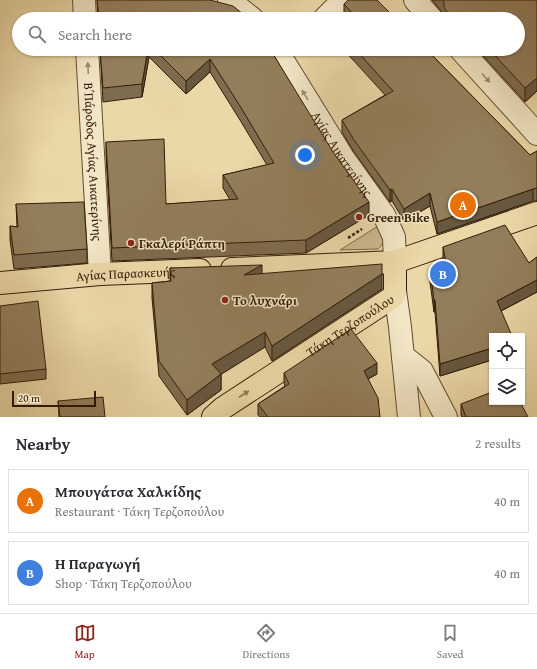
<!DOCTYPE html>
<html lang="en">
<head>
<meta charset="utf-8">
<style>
  :root { --surface:#fff; --page:#f7f7f7; --text:#2b2b33; --muted:#7c7c81; --line:#e1e1e2; --accent:#8f2418 }
  body { margin:0; font-family:"Gentium Book Plus",serif; background:var(--page); color:var(--text) }
  .controls { position:absolute; right:12px; bottom:12px; display:grid; overflow:hidden; border-radius:0px; box-shadow:0 1px 3px #0004 }
  .controls button { width:36px; height:36px; display:grid; place-items:center; padding:0; border:0; border-bottom:1px solid var(--line); background:var(--surface); color:var(--text); font:20px sans-serif }
  .scale { position:absolute; left:12px; bottom:10px; width:84px; box-sizing:border-box; padding-left:4px; border:2px solid #341d08; border-top:0; font-size:11px; line-height:14px; white-space:nowrap; color:#341d08; -webkit-text-stroke:3px #f2e6c6; paint-order:stroke }
  .you { position:absolute; left:305px; top:155px; width:14px; height:14px; margin:-10px; border:3px solid #fff; border-radius:50%; background:#1a73e8; box-shadow:0 0 0 6px #1a73e833 }
  .badge { display:grid; place-items:center; width:26px; height:26px; border-radius:50%; background:var(--accent); color:#fff; font-size:13px; font-weight:700 }
  .pin { position:absolute; translate:-50% -50%; border:2px solid #fff; box-shadow:0 1px 4px #0006 }
  .list { margin:0; padding:0; list-style:none }
  h2 { display:flex; justify-content:space-between; align-items:center; height:52px; margin:0; padding:0 16px; font-size:17px }
  h2 small { font-size:13px; font-weight:400; color:var(--muted) }
  .list li { display:grid; grid-template-columns:26px 1fr auto; gap:12px; align-items:center; box-sizing:border-box; height:64px; margin:0 8px 8px; padding:0 8px; border:1px solid var(--line); border-radius:0px }
  .list b { display:block; font-size:15px; white-space:nowrap }
  .list p { margin:0; font-size:13px; white-space:nowrap; color:var(--muted) }
  .list em { font-size:13px; font-style:normal; color:var(--muted) }
  .icon { flex:none; width:22px; height:22px; fill:none; stroke:currentColor; stroke-width:2; stroke-linecap:round; stroke-linejoin:round }
  .map { position:relative; flex:none; width:537px; height:417px; overflow:hidden }
  .search { position:absolute; background:var(--surface); box-shadow:0 1px 3px #0004; left:12px; right:12px; top:12px; height:44px; display:flex; align-items:center; gap:10px; box-sizing:border-box; padding:0 14px; border-radius:22px; color:var(--muted); font-size:15px }
  .sheet { height:196px; background:var(--surface) }
  nav { display:flex; justify-content:space-around; align-items:center; box-sizing:border-box; height:56px; border-top:1px solid var(--line); background:var(--surface); font-size:11px; color:var(--muted) }
  nav a { display:grid; justify-items:center; gap:2px }
  nav .on { color:var(--accent) }
  .map>svg:first-child { display:block }
  .green { fill:#ccb88d; stroke:#806a4a }
  .lines { fill:none; stroke-linecap:round; stroke-linejoin:round }
  .minor-casing { stroke:#624c30; stroke-width:24 }
  .major-casing { stroke:#341d08; stroke-width:24 }
  .path { stroke:#341d08; stroke-width:2.5; stroke-dasharray:3 2; stroke-linecap:butt }
  .minor { stroke:#f2e6c6; stroke-width:22 }
  .major { stroke:#ebd8a8; stroke-width:22 }
  .wall { fill:#7e6c4e; stroke:#341d08 }
  .shaded-wall { fill:#675840; stroke:#341d08 }
  .building { fill:#937e5b; stroke:#341d08 }
  .oneway { fill:#9c8c70 }
  .oneway2 { fill:#907a58 }
  .poi-dot { fill:#8f2418; stroke:#f2e6c6; stroke-width:1.5 }
  .labels { text-anchor:middle; stroke-width:3; stroke-linejoin:round; paint-order:stroke }
  .street-label { font-size:13px; fill:#341d08; stroke:#f2e6c6 }
  .poi-label { font-size:13px; font-weight:bold; fill:#341d08; stroke:#f2e6c6; text-anchor:start }
</style>
</head>
<body>
<div class="map">
<svg width="537" height="417" viewBox="0 0 537 417">
  <rect width="100%" height="100%" fill="#ebd8a8"/>
  <filter id="stains"><feTurbulence type="fractalNoise" baseFrequency=".005" numOctaves="4"/><feColorMatrix values="0 0 0 0 .2 0 0 0 0 .09 0 0 0 0 .02 0 0 0 .5 -.17"/></filter>
  <radialGradient id="worn" r=".72"><stop offset=".6" stop-color="#630" stop-opacity="0"/><stop offset="1" stop-color="#630" stop-opacity=".3"/></radialGradient>
  <!-- green -->
  <path class="green" d="M378 226C382 234 387 242 378 249L340 250Z"/>
  <g class="lines">
    <defs>
      <g id="minor">
        <path d="M84 0 85 19"/>
        <path d="M229 0 253 19"/>
        <path d="M415 0 432 19"/>
        <path d="M324 19 343 0"/>
        <path id="s1" d="M87 49 100 274"/>
        <path id="s2" d="M276 49 344 159 384 215 394 237 395 262"/>
        <path d="M460 49 537 134"/>
        <path d="M395 291 400 327 409 417"/>
        <path d="M403 356 422 371 446 417"/>
      </g>
      <g id="major">
        <path d="M232 269 395 262 537 213"/>
        <path id="s3" d="M0 283 100 274 200 270"/>
        <path id="s4" d="M213 417 223 408 393 297 395 291V262"/>
      </g>
    </defs>
    <!-- minor casing -->
    <use href="#minor" class="minor-casing"/>
    <!-- major casing -->
    <use href="#major" class="major-casing"/>
    <!-- path -->
    <path class="path" d="M348 238 362 229"/>
    <!-- minor -->
    <use href="#minor" class="minor"/>
    <!-- major -->
    <use href="#major" class="major"/>
  </g>
  <!-- wall -->
  <path class="wall" d="M97 0H210L244 19H98Z
    M377 0 346 19 344 17V4Z
    M432 0H537V91L525 102 477 49H518V19H444V16L441 11Z
    M100 49H270L369 215 306 253 112 261 106 155V142L166 204 230 200 223 188V175L267 165 240 120 210 72 186 94 149 57 142 97 103 102Z
    M343 49H426L530 155 537 151V201H533L437 234 430 206 404 221 392 201 390 202 354 152 342 132V120L385 95Z
    M16 204 87 249V263L14 269 10 240V226L17 227Z
    M443 247 529 263 537 257V292L501 311 492 336V360L440 376 435 312H434L430 282V270L444 263 443 259Z
    M170 268 262 274 382 289 272 361 265 347 221 374V390L187 415 159 376 152 298V283L170 281Z
    M0 306 46 369V379L0 384Z
    M284 373 377 374 368 379 380 417H260L258 415V404L285 386 284 383Z
    M58 401 105 417H59Z
    M461 404 528 417H462L461 415Z"/>
  <!-- shaded-wall -->
  <path class="shaded-wall" d="M148 49H149V57L142 97V84Z
    M210 59V72L186 94V81Z
    M537 78V91L525 102V88Z
    M392 189V201L390 202V190Z
    M533 189V201L437 234V222Z
    M430 193V206L404 221V209Z
    M369 202V215L306 253V240Z
    M262 265V280L244 275Z
    M382 274V289L272 361V346Z
    M537 280V292L497 313V301Z
    M434 300H435V312H434Z
    M265 332V347L212 380V364Z
    M492 348V360L440 376V364Z
    M377 363V374L364 381V371Z
    M221 374V390L187 415V400Z"/>
  <!-- building -->
  <path class="building" d="M97 0H210L233 6 243 14 244 19H99Z
    M348 0H377L396 19H345L352 13 344 4Z
    M443 0H537V78L525 88 489 49H518V19H454L444 8V3Z
    M100 49H148L142 84 103 88Z
    M154 49H270L333 152 369 202 306 240 112 248 106 142 164 139 166 204 238 199 223 175 274 163 240 106 210 59 186 81Z
    M355 49H426L530 155 537 151V188L533 189 437 222 430 193 404 209 392 189 390 190 354 140 342 120 393 91Z
    M84 202 87 249 14 255 10 226 18 227 16 204Z
    M505 225 529 263 537 257V280L497 301 512 336H492V348L440 364 435 300H434L430 270 446 262 443 247Z
    M382 264V274L272 346 265 332 212 364 221 374 187 400 159 361 152 283 171 281 170 268 262 265 244 275Z
    M38 301 46 369 0 374V306Z
    M351 329 377 363 364 371 378 398 380 417H268L258 404 289 384 284 373Z
    M492 392V402H520L528 417H466L461 404Z
    M103 397 105 417H60L58 401Z"/>
  <!-- one-way arrows -->
  <defs><path id="oneway-solid" d="M-6-.8H1V-3.2L6.5 0L1 3.2V.8H-6Z"/></defs>
  <g class="oneway">
    <use href="#oneway-solid" transform="translate(88 68) rotate(-93)"/>
    <use href="#oneway-solid" transform="translate(486 78) rotate(48)"/>
    <use href="#oneway-solid" transform="translate(305 95) rotate(-121)"/>
  </g>
  <use class="oneway2" href="#oneway-solid" transform="translate(244 394) rotate(-33)"/>
  <!-- markers -->
  <g class="poi-dot">
    <circle cx="359" cy="217" r="4"/>
    <circle cx="131" cy="243" r="4"/>
    <circle cx="225" cy="300" r="4"/>
  </g>
  <g class="labels">
    <!-- street labels -->
    <g class="street-label">
      <text dy="5" stroke="none"><textPath href="#s2" startOffset="124">Αγίας Αικατερίνης</textPath></text>
      <text dy="5" stroke="none"><textPath href="#s1" startOffset="113">Β΄ Πάροδος Αγίας Αικατερίνης</textPath></text>
      <text dy="5" stroke="none"><textPath href="#s3" startOffset="126">Αγίας Παρασκευής</textPath></text>
      <text dy="5" stroke="none"><textPath href="#s4" startOffset="165">Τάκη Τερζοπούλου</textPath></text>
    </g>
    <!-- poi labels -->
    <g class="poi-label">
      <text x="367" y="222">Green Bike</text>
      <text x="139" y="248">Γκαλερί Ράπτη</text>
      <text x="233" y="305">Το λυχνάρι</text>
    </g>
  </g>
  <rect width="100%" height="100%" filter="url(#stains)"/>
  <rect width="100%" height="100%" fill="url(#worn)"/>
</svg>
<div class="controls">
<button><svg class="icon" aria-label="locate" viewBox="0 0 24 24"><circle cx="12" cy="12" r="6"/><path d="M12 2v4M12 18v4M2 12h4M18 12h4"/></svg></button>
<button><svg class="icon" aria-label="layers" viewBox="0 0 24 24"><path d="M12 4l9 5-9 5-9-5zM3 14l9 5 9-5"/></svg></button>
</div>
<div class="scale">20 m</div>
<div class="you"></div>
<div class="pin badge" style="left:463px;top:205px;background:#e8710a">A</div>
<div class="pin badge" style="left:443px;top:274px;background:#3f7fe0">B</div>
<div class="search"><svg class="icon" aria-label="search" viewBox="0 0 24 24"><circle cx="10" cy="10" r="6"/><path d="M15 15l6 6"/></svg>Search here</div>
</div>
<section class="sheet">
<h2>Nearby<small>2 results</small></h2>
<ul class="list">
<li><span class="badge" style="background:#e8710a">A</span><div><b>Μπουγάτσα Χαλκίδης</b><p>Restaurant · Τάκη Τερζοπούλου</p></div><em>40 m</em></li>
<li><span class="badge" style="background:#3f7fe0">B</span><div><b>Η Παραγωγή</b><p>Shop · Τάκη Τερζοπούλου</p></div><em>40 m</em></li>
</ul>
</section>
<nav>
<a class="on"><svg class="icon" aria-label="map" viewBox="0 0 24 24"><path d="M3 6l6-2 6 2 6-2v14l-6 2-6-2-6 2zM9 4v14M15 6v14"/></svg>Map</a>
<a><svg class="icon" aria-label="directions" viewBox="0 0 24 24"><path d="M12 3l9 9-9 9-9-9zM9 14v-3h6M13 9l2 2-2 2"/></svg>Directions</a>
<a><svg class="icon" aria-label="saved" viewBox="0 0 24 24"><path d="M7 4h10v16l-5-4-5 4z"/></svg>Saved</a>
</nav>
</body>
</html>
